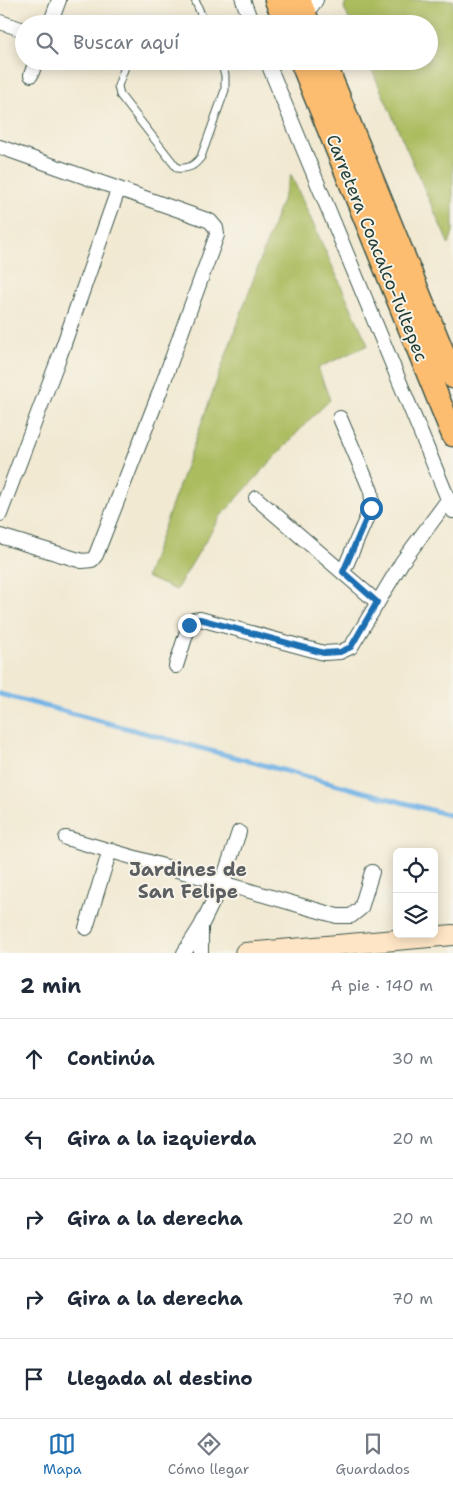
<!DOCTYPE html>
<html lang="es">
<head>
<meta charset="utf-8">
<style>
  :root { --surface:#fff; --page:#f2f2f3; --text:#1f2937; --muted:#747a83; --line:#e0e1e3; --accent:#1f6fb2 }
  body { margin:0; font-family:"Shantell Sans",sans-serif; background:var(--page); color:var(--text) }
  .controls { position:absolute; right:15px; bottom:15px; display:grid; overflow:hidden; border-radius:8px; box-shadow:0 2px 12px #0003 }
  .controls button { width:45px; height:45px; display:grid; place-items:center; padding:0; border:0; border-bottom:1px solid var(--line); background:var(--surface); color:var(--text); font:25px sans-serif }
  .stop { position:absolute; width:15px; height:15px; margin:-11px; border:4px solid #1f6fb2; border-radius:50%; background:#fff }
  .stop.end { background:#1f6fb2; border-color:#fff; box-shadow:0 1px 5px #0008 }
  .list { margin:0; padding:0; list-style:none }
  h2 { display:flex; justify-content:space-between; align-items:center; height:65px; margin:0; padding:0 20px; font-size:21px }
  h2 small { font-size:16px; font-weight:400; color:var(--muted) }
  .list li { display:grid; grid-template-columns:32px 1fr auto; gap:15px; align-items:center; box-sizing:border-box; height:80px; padding:0 20px; border-top:1px solid var(--line) }
  .list b { display:block; font-size:19px; white-space:nowrap }
  .list em { font-size:16px; font-style:normal; color:var(--muted) }
  .icon { flex:none; width:28px; height:28px; fill:none; stroke:currentColor; stroke-width:2; stroke-linecap:round; stroke-linejoin:round }
  .map { position:relative; flex:none; width:453px; height:953px; overflow:hidden }
  .search { position:absolute; background:var(--surface); box-shadow:0 2px 12px #0003; left:15px; right:15px; top:15px; height:55px; display:flex; align-items:center; gap:12px; box-sizing:border-box; padding:0 18px; border-radius:28px; color:var(--muted); font-size:19px }
  .sheet { height:465px; background:var(--surface) }
  nav { display:flex; justify-content:space-around; align-items:center; box-sizing:border-box; height:70px; border-top:1px solid var(--line); background:var(--surface); font-size:14px; color:var(--muted) }
  nav a { display:grid; justify-items:center; gap:2px }
  nav .on { color:var(--accent) }
  .map>svg:first-child { display:block }
  .green { fill:#abbc5f; stroke:#657c4a }
  .lines { fill:none; stroke-linecap:round; stroke-linejoin:round }
  .stream { stroke:#72b3e6; stroke-width:5 }
  .service-casing { stroke:#3e574c; stroke-width:9 }
  .minor-casing { stroke:#3e574c; stroke-width:16 }
  .secondary-casing { stroke:#3e574c; stroke-width:22 }
  .primary-casing { stroke:#3e574c; stroke-width:25 }
  .service { stroke:#fff; stroke-width:7 }
  .minor { stroke:#fff; stroke-width:14 }
  .secondary { stroke:#fee5c5; stroke-width:20 }
  .primary { stroke:#fcbd6f; stroke-width:22 }
  .route { stroke:#1f6fb2; stroke-width:6 }
  .labels { text-anchor:middle; stroke-width:4; stroke-linejoin:round; paint-order:stroke }
  .street-label { font-size:18px; fill:#1f3d34; stroke:#f7f3e8 }
  .neighbourhood-label { font-size:19px; font-weight:bold; fill:#5c5f61; stroke:#f7f3e8 }
</style>
</head>
<body>
<div class="map">
<svg width="453" height="953" viewBox="0 0 453 953">
  <rect width="100%" height="100%" fill="#f7f3e8"/>
  <filter id="ink" filterUnits="userSpaceOnUse"><feTurbulence type="fractalNoise" baseFrequency=".02" numOctaves="2"/><feDisplacementMap in="SourceGraphic" scale="10" xChannelSelector="R" yChannelSelector="G"/><feConvolveMatrix kernelMatrix="1 2 1 2 8 2 1 2 1" color-interpolation-filters="sRGB"/></filter>
  <filter id="wash" filterUnits="userSpaceOnUse"><feTurbulence type="fractalNoise" baseFrequency=".0096" numOctaves="4" result="noise"/><feDisplacementMap in="SourceGraphic" scale="20" xChannelSelector="R" yChannelSelector="G"/><feGaussianBlur stdDeviation="1.12" result="paint"/><feColorMatrix in="noise" values="0 0 0 0 0 0 0 0 0 0 0 0 0 0 0 0 0 1.4 0 .05"/><feComposite in="paint" operator="in"/></filter>
  <g filter="url(#wash)">
    <rect width="100%" height="100%" fill="#f1e9d2"/>
    <!-- green -->
    <path class="green" d="M347 0H453V232L449 245 368 61H429V24H351L344 8Z
      M291 175 368 345 318 368 330 400 308 421 220 517 176 590 146 577Z"/>
    <g class="lines">
      <!-- stream -->
      <path class="stream" d="M0 694 453 816"/>
    </g>
  </g>
  <g filter="url(#ink)">
    <g class="lines">
      <defs>
        <path id="service" d="M195 0 205 24
          M127 61 118 86 120 95 177 168C189 169 194 166 201 157L225 90V75L220 61"/>
        <path id="minor" d="M243 0 252 24
          M305 15 316 0
          M0 22 24 30
          M50 24 59 0
          M267 61 453 511
          M31 75 36 61
          M0 147 210 221 216 228 217 235 159 394 96 555 92 560 82 561 0 536
          M340 418 371 491 372 500 371 508 343 572
          M256 498 377 602
          M0 514 60 355 118 190
          M176 666 189 625 194 620 200 619 324 653 340 652 351 647 402 562 448 500
          M66 838 337 916H351L361 908 372 872
          M86 928 110 850
          M184 953 201 926 222 883 239 832
          M201 953V927"/>
        <path id="secondary" d="M245 953 453 935"/>
        <path id="primary" d="M276 0 286 24
          M299 0 309 24
          M301 61 453 435
          M324 61 453 377"/>
      </defs>
      <!-- service casing -->
      <use href="#service" class="service-casing"/>
      <!-- minor casing -->
      <use href="#minor" class="minor-casing"/>
      <!-- secondary casing -->
      <use href="#secondary" class="secondary-casing"/>
      <!-- primary casing -->
      <use href="#primary" class="primary-casing"/>
      <!-- service -->
      <use href="#service" class="service"/>
      <!-- minor -->
      <use href="#minor" class="minor"/>
      <!-- secondary -->
      <use href="#secondary" class="secondary"/>
      <!-- primary -->
      <use href="#primary" class="primary"/>
    </g>
  </g>
  <g class="lines" filter="url(#ink)">
    <!-- route -->
    <path class="route" d="M189 625 194 620 200 619 324 653 340 652 351 647 377 602 343 572 371 508"/>
  </g>
  <g class="labels">
    <!-- street labels -->
    <g class="street-label">
      <text transform="translate(377 248) rotate(68)" y="6">Carretera Coacalco-Tultepec</text>
    </g>
    <!-- neighbourhood labels -->
    <g class="neighbourhood-label">
      <text x="188" y="876">Jardines de<tspan x="188" dy="22">San Felipe</tspan></text>
    </g>
  </g>
</svg>
<div class="controls">
<button><svg class="icon" aria-label="locate" viewBox="0 0 24 24"><circle cx="12" cy="12" r="6"/><path d="M12 2v4M12 18v4M2 12h4M18 12h4"/></svg></button>
<button><svg class="icon" aria-label="layers" viewBox="0 0 24 24"><path d="M12 4l9 5-9 5-9-5zM3 14l9 5 9-5"/></svg></button>
</div>
<div class="stop" style="left:371px;top:508px"></div>
<div class="stop end" style="left:189px;top:625px"></div>
<div class="search"><svg class="icon" aria-label="search" viewBox="0 0 24 24"><circle cx="10" cy="10" r="6"/><path d="M15 15l6 6"/></svg>Buscar aquí</div>
</div>
<section class="sheet">
<h2>2 min<small>A pie · 140 m</small></h2>
<ul class="list">
<li><svg class="icon" aria-label="ahead" viewBox="0 0 24 24"><path d="M12 20V5M6 11l6-6 6 6"/></svg><div><b>Continúa</b></div><em>30 m</em></li>
<li><svg class="icon" aria-label="left" viewBox="0 0 24 24"><path d="M17 20v-9H6M10 6l-5 5 5 5"/></svg><div><b>Gira a la izquierda</b></div><em>20 m</em></li>
<li><svg class="icon" aria-label="right" viewBox="0 0 24 24"><path d="M7 20v-9h11M14 6l5 5-5 5"/></svg><div><b>Gira a la derecha</b></div><em>20 m</em></li>
<li><svg class="icon" aria-label="right" viewBox="0 0 24 24"><path d="M7 20v-9h11M14 6l5 5-5 5"/></svg><div><b>Gira a la derecha</b></div><em>70 m</em></li>
<li><svg class="icon" aria-label="arrive" viewBox="0 0 24 24"><path d="M6 21V4h12l-3 4 3 4H6"/></svg><div><b>Llegada al destino</b></div></li>
</ul>
</section>
<nav>
<a class="on"><svg class="icon" aria-label="map" viewBox="0 0 24 24"><path d="M3 6l6-2 6 2 6-2v14l-6 2-6-2-6 2zM9 4v14M15 6v14"/></svg>Mapa</a>
<a><svg class="icon" aria-label="directions" viewBox="0 0 24 24"><path d="M12 3l9 9-9 9-9-9zM9 14v-3h6M13 9l2 2-2 2"/></svg>Cómo llegar</a>
<a><svg class="icon" aria-label="saved" viewBox="0 0 24 24"><path d="M7 4h10v16l-5-4-5 4z"/></svg>Guardados</a>
</nav>
</body>
</html>
